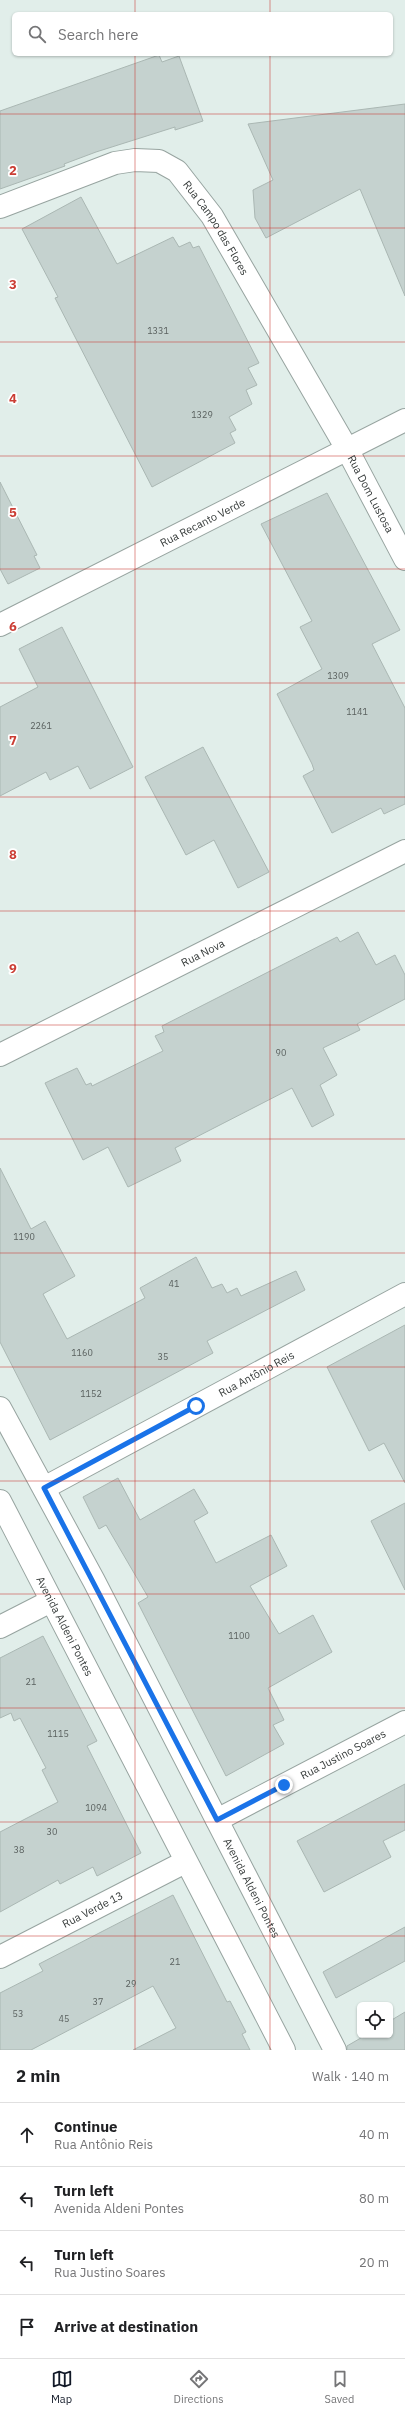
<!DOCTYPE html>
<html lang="en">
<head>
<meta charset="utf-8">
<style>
  :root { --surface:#fff; --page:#f2f2f2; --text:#202124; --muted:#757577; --line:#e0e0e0; --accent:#111827 }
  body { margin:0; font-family:"IBM Plex Sans",sans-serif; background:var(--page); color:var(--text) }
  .controls { position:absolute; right:12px; bottom:12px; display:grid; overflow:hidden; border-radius:6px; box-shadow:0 1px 3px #0004 }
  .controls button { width:36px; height:36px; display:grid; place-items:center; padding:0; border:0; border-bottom:1px solid var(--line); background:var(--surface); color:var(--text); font:20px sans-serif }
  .stop { position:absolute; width:12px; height:12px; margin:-9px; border:3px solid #1a73e8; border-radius:50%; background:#fff }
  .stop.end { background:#1a73e8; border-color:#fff; box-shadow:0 1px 4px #0008 }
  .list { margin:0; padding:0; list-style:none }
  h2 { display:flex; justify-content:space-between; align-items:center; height:52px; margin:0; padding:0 16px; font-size:17px }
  h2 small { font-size:13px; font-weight:400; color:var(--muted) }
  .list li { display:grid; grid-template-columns:26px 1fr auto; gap:12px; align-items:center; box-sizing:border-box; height:64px; padding:0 16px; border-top:1px solid var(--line) }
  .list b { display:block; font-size:15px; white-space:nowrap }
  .list p { margin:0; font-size:13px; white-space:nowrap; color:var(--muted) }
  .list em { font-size:13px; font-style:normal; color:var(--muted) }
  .icon { flex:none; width:22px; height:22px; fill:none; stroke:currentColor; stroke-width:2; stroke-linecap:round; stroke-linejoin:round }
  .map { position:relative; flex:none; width:405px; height:2050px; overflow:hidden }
  .search { position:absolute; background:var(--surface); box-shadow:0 1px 3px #0004; left:12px; right:12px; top:12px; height:44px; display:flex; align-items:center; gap:10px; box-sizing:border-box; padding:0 14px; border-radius:6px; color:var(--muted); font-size:15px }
  .sheet { height:308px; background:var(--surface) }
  nav { display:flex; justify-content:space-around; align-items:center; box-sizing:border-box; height:56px; border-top:1px solid var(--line); background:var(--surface); font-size:11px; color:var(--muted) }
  nav a { display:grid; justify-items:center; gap:2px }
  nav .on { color:var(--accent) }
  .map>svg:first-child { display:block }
  .building { fill:#c5d2cf; stroke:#aab7b3 }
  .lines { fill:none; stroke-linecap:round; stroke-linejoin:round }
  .street-casing { stroke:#97a4a0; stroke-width:24 }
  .secondary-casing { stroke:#97a4a0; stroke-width:24 }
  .street { stroke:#fff; stroke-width:22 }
  .secondary { stroke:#fff; stroke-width:22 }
  .route { stroke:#1a73e8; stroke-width:5 }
  .grid { fill:none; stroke:#cb3d34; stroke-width:1; stroke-opacity:0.55 }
  .labels { text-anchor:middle; stroke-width:3.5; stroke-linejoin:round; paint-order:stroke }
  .number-label { font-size:9px; fill:#5a615f }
  .street-label { font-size:11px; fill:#363b3a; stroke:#fff }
  .grid-label { font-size:13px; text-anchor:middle; font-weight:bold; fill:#cb3d34; stroke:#fff; stroke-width:3.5; stroke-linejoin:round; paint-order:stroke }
</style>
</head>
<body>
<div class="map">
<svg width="405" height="2050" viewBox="0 0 405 2050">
  <rect width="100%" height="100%" fill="#e1eeea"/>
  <!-- building -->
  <path class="building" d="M159 55 162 62 179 56 203 121 175 130V127L96 152 64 164 65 166 0 189V111Z
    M405 104V296L360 189 266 238 255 218 253 190 273 180 248 124Z
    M81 197 117 264 173 237 179 247 190 242 193 248 199 246 259 363 248 368 257 385 246 390 252 404 229 417 236 430 230 433 235 443 152 487 55 298 58 297 22 229Z
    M0 482 37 555 34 556 40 568 8 584 0 569Z
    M327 493 400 630 372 644 405 708V804L384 814 381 808 332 833 303 776 314 770 312 764 277 694 322 669 300 627 312 621 261 524Z
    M62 627 133 767 90 789 78 766 50 780 46 772 0 796V707L38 687 19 649Z
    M203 747 269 872 238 888 214 840 186 855 145 777Z
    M358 932 376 965 395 955 405 975V999L357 1024 360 1030 323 1048 337 1075 320 1085 334 1115 312 1127 292 1088 175 1148 181 1161 128 1187 108 1147 83 1160 45 1083 77 1068 86 1085 91 1083 92 1086 163 1051 155 1036 164 1032 162 1026 337 937 340 942Z
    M0 1168 31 1229 45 1221 75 1276 43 1294 67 1339 145 1298 140 1288 196 1257 212 1288 222 1284 227 1293 237 1288 241 1296 296 1271 305 1290 207 1341 213 1353 50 1440 0 1342Z
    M405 1325V1483L384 1443 369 1451 327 1367Z
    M118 1478 140 1520 194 1489 208 1513 194 1521 216 1563 271 1535 287 1566 250 1586 279 1634 313 1615 332 1652 268 1688 284 1720 273 1725 284 1744 226 1776 138 1603 148 1597 106 1525 99 1529 83 1497Z
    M405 1503V1590L371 1521Z
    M43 1636 97 1741 87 1746 141 1853 97 1876 93 1867 60 1884 58 1880 0 1912V1832L58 1802 42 1770 46 1768 20 1718 14 1721 11 1713 0 1718V1658Z
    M405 1784V1830L383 1841 391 1857 324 1892 297 1841Z
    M173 1895 227 2002 230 2001 246 2032 242 2034 250 2050H133L176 2028 153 1986 31 2050H0V1993L43 1971 39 1964Z
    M405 1927V1961L336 1998 323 1972Z
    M405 2012V2050H347V2046L366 2035H390V2021Z"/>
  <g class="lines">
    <defs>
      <g id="street">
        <path id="s1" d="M0 207 115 163 135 160 159 161 177 171 212 216 347 449 405 559"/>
        <path id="s2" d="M0 625 405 420"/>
        <path id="s3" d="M0 1055 405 851"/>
        <path id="s4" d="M44 1488 405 1294"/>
        <path d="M0 1627 51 1601"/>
        <path id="s5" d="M217 1820 405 1722"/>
        <path id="s6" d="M0 1957 185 1862"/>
      </g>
      <g id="secondary">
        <path id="s7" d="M0 1408 94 1581 335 2050"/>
        <path id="s8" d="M0 1501 284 2050"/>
      </g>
    </defs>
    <!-- street casing -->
    <use href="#street" class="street-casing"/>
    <!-- secondary casing -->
    <use href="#secondary" class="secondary-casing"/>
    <!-- street -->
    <use href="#street" class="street"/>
    <!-- secondary -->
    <use href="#secondary" class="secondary"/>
  </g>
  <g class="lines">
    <!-- route -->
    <path class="route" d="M196 1406 44 1488 217 1820 284 1785"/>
  </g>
  <!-- grid -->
  <path class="grid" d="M135 0V14M270 0V14M135 54V2050M270 54V2050M0 114H405M0 228H405M0 342H405M0 456H405M0 569H405M0 683H405M0 797H405M0 911H405M0 1025H405M0 1139H405M0 1253H405M0 1367H405M0 1481H405M0 1594H405M0 1708H405M0 1822H405M0 1936H405"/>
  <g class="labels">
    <!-- number labels -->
    <g class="number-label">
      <text x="158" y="334">1331</text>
      <text x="202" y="418">1329</text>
      <text x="338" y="679">1309</text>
      <text x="357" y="715">1141</text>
      <text x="41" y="729">2261</text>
      <text x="281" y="1056">90</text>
      <text x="24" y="1240">1190</text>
      <text x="174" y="1287">41</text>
      <text x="82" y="1356">1160</text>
      <text x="163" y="1360">35</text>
      <text x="91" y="1397">1152</text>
      <text x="239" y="1639">1100</text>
      <text x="31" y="1685">21</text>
      <text x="58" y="1737">1115</text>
      <text x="96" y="1811">1094</text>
      <text x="52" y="1835">30</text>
      <text x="19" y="1853">38</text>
      <text x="175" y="1965">21</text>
      <text x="131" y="1987">29</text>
      <text x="98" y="2005">37</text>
      <text x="18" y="2017">53</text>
      <text x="64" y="2022">45</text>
    </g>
    <!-- street labels -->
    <g class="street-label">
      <text dy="4" stroke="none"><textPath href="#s1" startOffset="257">Rua Campo das Flores</textPath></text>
      <text dy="4" stroke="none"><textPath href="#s1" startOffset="565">Rua Dom Lustosa</textPath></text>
      <text dy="4" stroke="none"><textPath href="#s2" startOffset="227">Rua Recanto Verde</textPath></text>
      <text dy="4" stroke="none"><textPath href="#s3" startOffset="227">Rua Nova</textPath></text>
      <text dy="4" stroke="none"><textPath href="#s4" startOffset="241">Rua Antônio Reis</textPath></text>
      <text dy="4" stroke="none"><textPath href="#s8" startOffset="141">Avenida Aldeni Pontes</textPath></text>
      <text dy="4" stroke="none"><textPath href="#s5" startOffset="142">Rua Justino Soares</textPath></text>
      <text dy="4" stroke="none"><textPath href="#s7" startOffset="542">Avenida Aldeni Pontes</textPath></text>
      <text dy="4" stroke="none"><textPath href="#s6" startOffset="104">Rua Verde 13</textPath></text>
    </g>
  </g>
  <g class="grid-label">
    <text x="13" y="175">2</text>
    <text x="13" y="289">3</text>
    <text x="13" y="403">4</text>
    <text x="13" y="517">5</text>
    <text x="13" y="631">6</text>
    <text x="13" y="745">7</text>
    <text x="13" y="859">8</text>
    <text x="13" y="973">9</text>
  </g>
</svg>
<div class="controls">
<button><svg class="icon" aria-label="locate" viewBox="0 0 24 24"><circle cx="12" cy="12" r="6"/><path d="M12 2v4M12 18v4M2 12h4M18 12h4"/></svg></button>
</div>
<div class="stop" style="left:196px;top:1406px"></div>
<div class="stop end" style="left:284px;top:1785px"></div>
<div class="search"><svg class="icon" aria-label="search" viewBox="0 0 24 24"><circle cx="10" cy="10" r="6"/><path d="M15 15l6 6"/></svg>Search here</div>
</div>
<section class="sheet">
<h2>2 min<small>Walk · 140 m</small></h2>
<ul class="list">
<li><svg class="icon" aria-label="ahead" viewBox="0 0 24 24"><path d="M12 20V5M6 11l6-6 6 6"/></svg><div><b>Continue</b><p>Rua Antônio Reis</p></div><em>40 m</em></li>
<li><svg class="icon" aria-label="left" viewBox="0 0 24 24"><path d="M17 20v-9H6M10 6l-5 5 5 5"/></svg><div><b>Turn left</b><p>Avenida Aldeni Pontes</p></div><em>80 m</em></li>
<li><svg class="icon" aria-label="left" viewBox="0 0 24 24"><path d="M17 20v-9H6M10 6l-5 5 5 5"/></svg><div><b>Turn left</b><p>Rua Justino Soares</p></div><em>20 m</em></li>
<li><svg class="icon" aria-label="arrive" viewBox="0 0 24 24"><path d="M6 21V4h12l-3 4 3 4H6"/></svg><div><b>Arrive at destination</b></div></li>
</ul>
</section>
<nav>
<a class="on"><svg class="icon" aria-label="map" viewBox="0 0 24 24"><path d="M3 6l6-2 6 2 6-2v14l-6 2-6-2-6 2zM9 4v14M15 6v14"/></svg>Map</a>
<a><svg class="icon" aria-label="directions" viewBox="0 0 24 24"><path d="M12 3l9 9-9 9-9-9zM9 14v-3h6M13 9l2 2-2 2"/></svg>Directions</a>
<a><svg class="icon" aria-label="saved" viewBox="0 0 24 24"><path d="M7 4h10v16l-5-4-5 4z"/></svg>Saved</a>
</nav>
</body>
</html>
